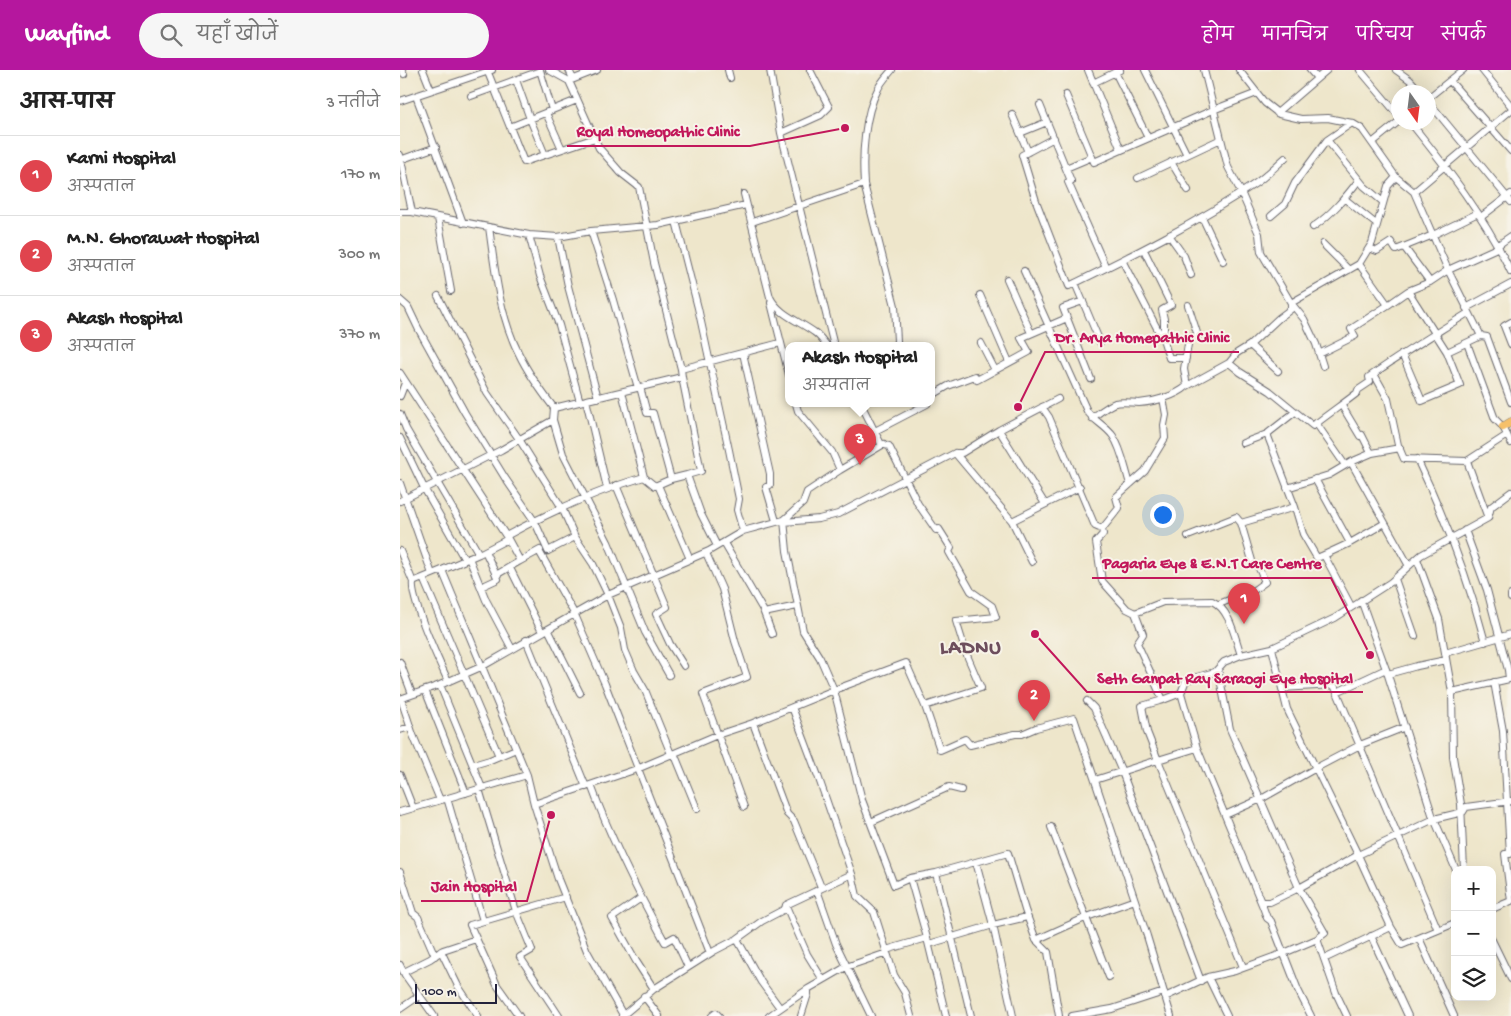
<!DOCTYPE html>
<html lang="hi">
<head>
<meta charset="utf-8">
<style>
  :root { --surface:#fff; --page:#f6f6f6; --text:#222; --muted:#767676; --line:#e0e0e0; --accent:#b5179e }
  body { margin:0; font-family:"Gochi Hand","Playpen Sans Deva",sans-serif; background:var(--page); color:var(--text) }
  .controls { position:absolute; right:15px; bottom:15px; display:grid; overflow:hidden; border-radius:10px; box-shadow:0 5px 20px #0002 }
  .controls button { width:45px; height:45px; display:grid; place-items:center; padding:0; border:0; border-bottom:1px solid var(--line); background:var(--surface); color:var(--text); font:25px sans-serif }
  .compass { position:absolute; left:991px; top:15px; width:45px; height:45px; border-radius:50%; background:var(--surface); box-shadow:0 5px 20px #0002; rotate:166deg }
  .scale { position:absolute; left:15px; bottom:12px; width:82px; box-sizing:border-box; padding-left:5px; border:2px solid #22223b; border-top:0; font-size:14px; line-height:18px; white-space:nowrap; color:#22223b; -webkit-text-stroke:4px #f7f3e8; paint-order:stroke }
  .you { position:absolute; left:762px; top:444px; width:18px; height:18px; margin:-12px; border:4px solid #fff; border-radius:50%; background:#1a73e8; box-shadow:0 0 0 8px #1a73e833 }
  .badge { display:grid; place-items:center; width:32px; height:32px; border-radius:50%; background:var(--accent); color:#fff; font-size:16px; font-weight:700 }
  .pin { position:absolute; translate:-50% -41px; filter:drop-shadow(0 1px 2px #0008) }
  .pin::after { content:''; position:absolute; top:26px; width:18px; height:15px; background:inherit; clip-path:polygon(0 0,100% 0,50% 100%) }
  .popup { position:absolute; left:385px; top:272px; width:150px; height:65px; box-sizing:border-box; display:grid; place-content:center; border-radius:10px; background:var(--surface); filter:drop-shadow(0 1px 4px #0005); font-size:16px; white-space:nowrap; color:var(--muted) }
  .popup b { font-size:19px; color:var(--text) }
  .popup::after { content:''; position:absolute; left:50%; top:100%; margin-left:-10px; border:10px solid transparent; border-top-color:var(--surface) }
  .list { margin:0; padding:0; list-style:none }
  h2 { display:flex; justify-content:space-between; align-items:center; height:65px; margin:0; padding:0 20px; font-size:21px }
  h2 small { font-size:16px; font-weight:400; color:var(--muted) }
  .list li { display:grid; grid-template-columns:32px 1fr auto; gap:15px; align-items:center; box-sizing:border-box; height:80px; padding:0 20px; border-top:1px solid var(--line) }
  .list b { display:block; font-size:19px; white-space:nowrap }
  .list p { margin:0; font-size:16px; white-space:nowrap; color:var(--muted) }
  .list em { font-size:16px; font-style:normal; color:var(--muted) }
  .icon { flex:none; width:28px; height:28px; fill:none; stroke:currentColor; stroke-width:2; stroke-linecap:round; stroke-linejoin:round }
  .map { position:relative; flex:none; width:1111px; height:946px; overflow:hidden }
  header { display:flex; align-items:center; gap:30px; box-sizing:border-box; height:70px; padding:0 25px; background:var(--accent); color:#fff }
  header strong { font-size:24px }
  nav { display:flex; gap:28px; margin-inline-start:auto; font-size:18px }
  .search { width:350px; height:45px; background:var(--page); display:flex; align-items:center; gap:12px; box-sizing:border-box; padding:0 18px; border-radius:28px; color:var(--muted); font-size:19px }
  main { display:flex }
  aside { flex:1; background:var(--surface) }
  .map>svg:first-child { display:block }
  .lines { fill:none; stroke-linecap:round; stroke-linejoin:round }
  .minor-casing { stroke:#69676d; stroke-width:8 }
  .major-casing { stroke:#69676d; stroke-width:9 }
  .minor { stroke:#fff; stroke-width:6 }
  .major { stroke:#f6c06b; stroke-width:8 }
  .labels { text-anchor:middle; stroke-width:4; stroke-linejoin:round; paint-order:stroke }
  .district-label { font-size:20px; font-weight:bold; letter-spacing:1px; fill:#6d4e5d; stroke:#f7f3e8 }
  .leader { fill:none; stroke:#c2185b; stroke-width:2 }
  .callout-dot { fill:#c2185b; stroke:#f7f3e8; stroke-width:2 }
  .callout-label { font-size:16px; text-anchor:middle; font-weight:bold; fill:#c2185b; stroke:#f7f3e8; stroke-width:4; stroke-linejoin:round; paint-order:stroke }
</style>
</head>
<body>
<header>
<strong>Wayfind</strong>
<div class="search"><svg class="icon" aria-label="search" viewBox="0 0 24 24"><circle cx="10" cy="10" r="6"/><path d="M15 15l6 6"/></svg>यहाँ खोजें</div>
<nav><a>होम</a><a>मानचित्र</a><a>परिचय</a><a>संपर्क</a></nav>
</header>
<main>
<aside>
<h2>आस-पास<small>3 नतीजे</small></h2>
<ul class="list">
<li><span class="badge" style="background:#e0444e">1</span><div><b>Karni Hospital</b><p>अस्पताल</p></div><em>170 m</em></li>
<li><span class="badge" style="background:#e0444e">2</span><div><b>M.N. Ghorawat Hospital</b><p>अस्पताल</p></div><em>300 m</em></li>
<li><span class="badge" style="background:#e0444e">3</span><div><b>Akash Hospital</b><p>अस्पताल</p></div><em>370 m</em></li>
</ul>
</aside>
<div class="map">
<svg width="1111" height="946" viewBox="0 0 1111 946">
  <rect width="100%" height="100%" fill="#f7f3e8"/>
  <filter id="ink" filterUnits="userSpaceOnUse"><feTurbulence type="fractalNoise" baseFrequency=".02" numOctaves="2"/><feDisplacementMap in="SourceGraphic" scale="10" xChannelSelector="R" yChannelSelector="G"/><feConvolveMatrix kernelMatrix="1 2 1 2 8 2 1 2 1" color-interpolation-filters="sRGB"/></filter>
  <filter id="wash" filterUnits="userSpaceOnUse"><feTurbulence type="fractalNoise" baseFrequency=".0096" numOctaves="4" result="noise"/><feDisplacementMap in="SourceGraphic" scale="20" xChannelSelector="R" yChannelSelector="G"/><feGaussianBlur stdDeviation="1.12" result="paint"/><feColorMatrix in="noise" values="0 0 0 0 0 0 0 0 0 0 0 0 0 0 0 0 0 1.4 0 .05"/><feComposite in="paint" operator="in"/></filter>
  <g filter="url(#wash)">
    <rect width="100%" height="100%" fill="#eee6cb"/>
  </g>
  <g filter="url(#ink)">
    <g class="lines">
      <defs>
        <path id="minor" d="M2 0 4 4
          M23 0 31 20
          M87 0 124 92 195 68
          M140 0 152 40
          M149 0 169 11 199 78 221 103 239 117 254 193 281 299
          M169 0 173 9
          M328 0 330 8
          M370 0 381 63 434 276
          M492 0C487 6 481 12 478 19 464 45 462 85 464 114L495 236 497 271 495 276
          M688 0 721 80
          M745 0 787 85
          M804 0 828 97 841 122 859 164 861 182 891 233 904 249 916 274 923 296
          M839 0 865 33 879 44 901 49 928 48 952 53 962 59 996 107 1014 122 1048 200 1081 266 1087 267 1111 332
          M910 0 917 8
          M960 0 998 45
          M996 0 1010 10 1021 22
          M1082 0 1111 36
          M715 2 748 68
          M116 10 130 49 145 85
          M169 11 197 0
          M1050 11 1111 81
          M693 13 720 0
          M666 25 694 92 813 40 857 23
          M16 26 63 153
          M71 26 140 1
          M1028 28 1063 0
          M0 31 92 0
          M1028 31 1111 132
          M640 35 671 111 668 112 706 198
          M146 43 162 79
          M877 43 927 0
          M612 44 628 82
          M1010 52C1048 99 1085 147 1111 202
          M110 57 177 30
          M381 63 421 45 429 37 410 0
          M620 63 647 52
          M654 68 622 85 636 131 669 216C733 185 797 153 856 113 866 106 876 96 885 88
          M927 70 964 116 983 132
          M972 73 998 52
          M0 85 12 142
          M0 90 36 77
          M771 92 788 120
          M666 98 692 87
          M738 108 821 69
          M1014 122 1111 40
          M344 124 370 227C378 244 399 251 414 262 419 265 423 271 427 276
          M945 129 976 154
          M0 142H12L129 165 158 167 191 161 258 155 346 135
          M871 146 885 134 895 113 927 70 952 53
          M802 147 823 191
          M1081 147 1111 124
          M38 148 51 221
          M276 151 298 238 329 380 339 429 337 440 343 461
          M352 152 464 114
          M89 157C95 200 99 245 119 284 128 303 141 321 154 338
          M913 157C932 144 945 128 959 110
          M191 161 213 230 238 318
          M129 165 140 206 159 255 180 332
          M769 165 784 186 791 205
          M158 167 168 216 198 328
          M923 174 949 200
          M1098 175 1111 166
          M1004 177 1030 212
          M969 178 977 181 991 172 996 180 1033 165 1078 143
          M744 180 771 235 762 240 764 249V271
          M722 190 764 272 769 288H786
          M959 194 988 235 1008 221 1030 212 1048 200 1099 177
          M624 201 687 341C694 351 706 356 713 366 722 379 725 399 730 414
          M607 209 631 263
          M675 213 700 272
          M1008 221 1047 282 1081 266
          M580 225 609 292
          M38 226 87 323 119 369 162 438 175 467 193 494 208 525 221 558 225 580 234 601 245 620 271 684
          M0 230 8 237 18 258 65 343 105 408 135 452 148 481 175 467
          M683 231 663 238 691 309
          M371 233 389 305
          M1066 238 1111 214
          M1111 252 1104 256 1111 274
          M581 273 595 300
          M1067 273 1095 349 1103 357 1111 373
          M850 275 878 301
          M343 283 370 404V415L366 417 376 451
          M919 284 955 266 951 259 988 235
          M1002 284 1022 331 1060 315 1047 282
          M829 293 840 302 870 321 913 356C928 344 943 334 957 323L958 320 970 312 969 307C1001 284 1035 264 1068 243
          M0 303 108 469 120 491 140 480
          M974 304 988 329 998 375 1004 389 1067 391 1107 365
          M282 307 301 401 287 405 301 444 317 476
          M787 316 784 299 789 268 798 266 788 235
          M240 317 247 343H253L271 409 287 405
          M222 322 244 407 255 416 271 409
          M0 326 5 313
          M531 326 548 316 575 306 577 310 629 282 621 268 667 248
          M763 328 766 345 764 355 765 368 745 401 716 427 719 438 702 459 703 464 696 472 702 511 727 539 735 543 743 564 737 573 763 630
          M186 330 207 418
          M396 334 398 341 432 382 440 400
          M461 334 481 374 489 376 518 434 536 460 539 459 551 478 549 482 571 521 592 536 596 547 556 551 566 583 581 618 525 636 540 680 565 669 570 675 615 664H622L636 658 674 648 747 866 771 946
          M942 336 960 366 962 365 971 383
          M642 337 649 347 695 456 702 459
          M0 344 6 359 79 484 108 469
          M692 348C699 343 707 336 715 333 723 331 732 333 739 333 754 332 776 326 787 316L829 293 837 283 850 275 879 248 891 239V233L959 194 972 173 988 116 996 107
          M153 350 163 384 208 472 245 562 269 605
          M916 353 945 395
          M599 360 645 434
          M475 361 527 334
          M867 364 895 437 903 464 917 488 924 485 951 536
          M0 368 24 418 65 490
          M843 373 867 364 895 342
          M555 383 612 451 632 492
          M1017 389C1046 450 1068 507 1085 572
          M1067 391 1088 448
          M951 392 1009 496
          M915 409 950 473
          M0 413 32 504
          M216 415 267 537 256 544 270 574 284 596
          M258 415 290 489
          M887 418 929 405 951 392 972 383 1000 378
          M0 431 101 380 153 350 154 338 282 307 281 299 380 273
          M612 451 680 417
          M384 452 419 449 438 444 555 383H562L599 360 658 329
          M106 466C150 442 196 421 244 407
          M788 466 836 447 841 453 895 437
          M324 473 363 540 372 564
          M0 481 13 512 42 500
          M139 481 175 545 205 614 310 883
          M306 483 322 519 335 571 347 607 303 624 344 737
          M79 484 42 500 127 705
          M924 485 950 473 985 453
          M69 488 86 530 112 579
          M1017 489 1039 549 1052 622 1053 687 1061 734 1064 800
          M110 498 142 562
          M96 505 120 491
          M23 508 99 686
          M995 509 1015 566
          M13 512C10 530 39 591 48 611
          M81 517 98 509 85 481
          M1111 525V528
          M961 530 987 602 1032 744 1056 800
          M819 534 854 520 865 512 858 496 853 494 841 453
          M364 543 397 536
          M735 543 763 532 812 531C830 539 835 568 841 585
          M148 559 180 623
          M126 570 186 717
          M872 578 887 639 958 785 991 857
          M1045 583 1111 564
          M0 592 12 624
          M988 604 1017 596 1046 590
          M1094 612 1103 661 1110 784H1105L1111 831
          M40 615 82 718
          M882 618 934 615 1038 860
          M25 620 66 723
          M937 622 986 599
          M1052 622 1109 609 1108 600 1087 520 1065 460
          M781 623 797 678
          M0 629 40 615 83 596 208 525 309 481 343 461 384 450 403 433 407 422 440 400 484 374
          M1 629 13 665 40 730
          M687 631 694 638 722 702 801 911
          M525 636 506 593 434 620 462 730 494 815 510 808 527 868 546 946
          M392 637 418 706 452 804
          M353 653 434 620 420 588 403 561 387 481 384 450
          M0 660 10 657
          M274 683 297 739
          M73 695 90 690 116 679
          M0 705 13 738
          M695 710 758 690 747 662 742 636 763 630 781 623 786 610 815 602 824 592 841 585 872 578 935 548 991 512 1021 485 1088 448 1091 437 1111 422
          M191 715C211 770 237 821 265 872L274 867 288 897
          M79 719 116 841 132 880 120 887 159 946
          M47 728 83 851
          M0 742 127 705 134 734
          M825 745 863 728 916 698 960 675 1005 657
          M471 752 549 717 561 720
          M651 757 709 907
          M576 792 593 855 613 946
          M0 802 13 843 18 847 35 886
          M536 803 571 946
          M510 808 536 803 608 783 625 840 636 870 648 882 659 946
          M417 820 436 874 471 946
          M241 828 212 848 236 891 254 919
          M862 832H870L899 818 958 785 1034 749 1063 742 1066 737 1111 731
          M386 836 407 884 423 910
          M1092 839 1111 831
          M971 866 1008 946
          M1019 868 1054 946
          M337 869 361 912 380 938
          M917 869 936 923 947 946
          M636 870 687 847 735 830
          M1092 870 1111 909
          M529 874 593 855 627 847
          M486 880 527 868
          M41 881 58 916 78 946
          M924 889 991 857 1002 875 1055 853
          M0 895 5 905 34 946
          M843 897 758 690 797 678 863 837 867 848 871 851 898 920 911 946
          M4 902 30 889 43 880 76 869
          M808 907 827 946
          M244 926 259 946
          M765 927 808 907 835 901 884 883 917 869 925 863 899 818 830 659 818 599
          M0 939 19 926
          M223 945 187 881 158 809 134 734 237 699 317 665 353 653 387 744 394 751 421 817
          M119 946 97 915 70 855 166 827
          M222 946 254 919 314 881 337 869 362 851 385 839 386 835 452 804 457 826 474 842 494 905 505 923 511 946
          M312 946 316 943 319 946
          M369 946 408 919
          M401 946 408 924V919L446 897 487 883
          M672 946 712 939 764 922"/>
        <path id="major" d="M1103 357 1111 352"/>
      </defs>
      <!-- minor casing -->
      <use href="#minor" class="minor-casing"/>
      <!-- major casing -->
      <use href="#major" class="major-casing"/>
      <!-- minor -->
      <use href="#minor" class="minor"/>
      <!-- major -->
      <use href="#major" class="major"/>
    </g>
  </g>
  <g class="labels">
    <!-- district labels -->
    <g class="district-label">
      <text x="571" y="583">LADNU</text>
    </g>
  </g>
  <!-- callouts -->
  <path class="leader" d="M445 58L350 76H167M618 337L645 282H839M970 585L931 508H692M635 564L687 622H963M151 745L127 831H21"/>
  <g class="callout-dot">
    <circle cx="445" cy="58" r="5"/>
    <circle cx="618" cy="337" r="5"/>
    <circle cx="970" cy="585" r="5"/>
    <circle cx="635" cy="564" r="5"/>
    <circle cx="151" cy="745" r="5"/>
  </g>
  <g class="callout-label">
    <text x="258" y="66">Royal Homeopathic Clinic</text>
    <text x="742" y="272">Dr. Arya Homepathic Clinic</text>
    <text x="812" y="498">Pagaria Eye &amp; E.N.T Care Centre</text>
    <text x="825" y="613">Seth Ganpat Ray Saraogi Eye Hospital</text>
    <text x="74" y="821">Jain Hospital</text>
  </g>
</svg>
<div class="controls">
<button>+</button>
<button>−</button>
<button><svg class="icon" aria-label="layers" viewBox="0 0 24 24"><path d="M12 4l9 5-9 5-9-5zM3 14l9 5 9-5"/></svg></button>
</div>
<svg class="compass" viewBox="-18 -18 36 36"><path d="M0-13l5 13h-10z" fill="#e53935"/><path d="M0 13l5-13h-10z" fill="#767676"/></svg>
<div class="scale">100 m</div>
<div class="you"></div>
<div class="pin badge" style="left:844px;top:554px;background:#e0444e">1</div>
<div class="pin badge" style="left:634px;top:651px;background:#e0444e">2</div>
<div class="pin badge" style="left:460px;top:395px;background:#e0444e">3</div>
<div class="popup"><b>Akash Hospital</b>अस्पताल</div>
</div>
</main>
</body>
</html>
